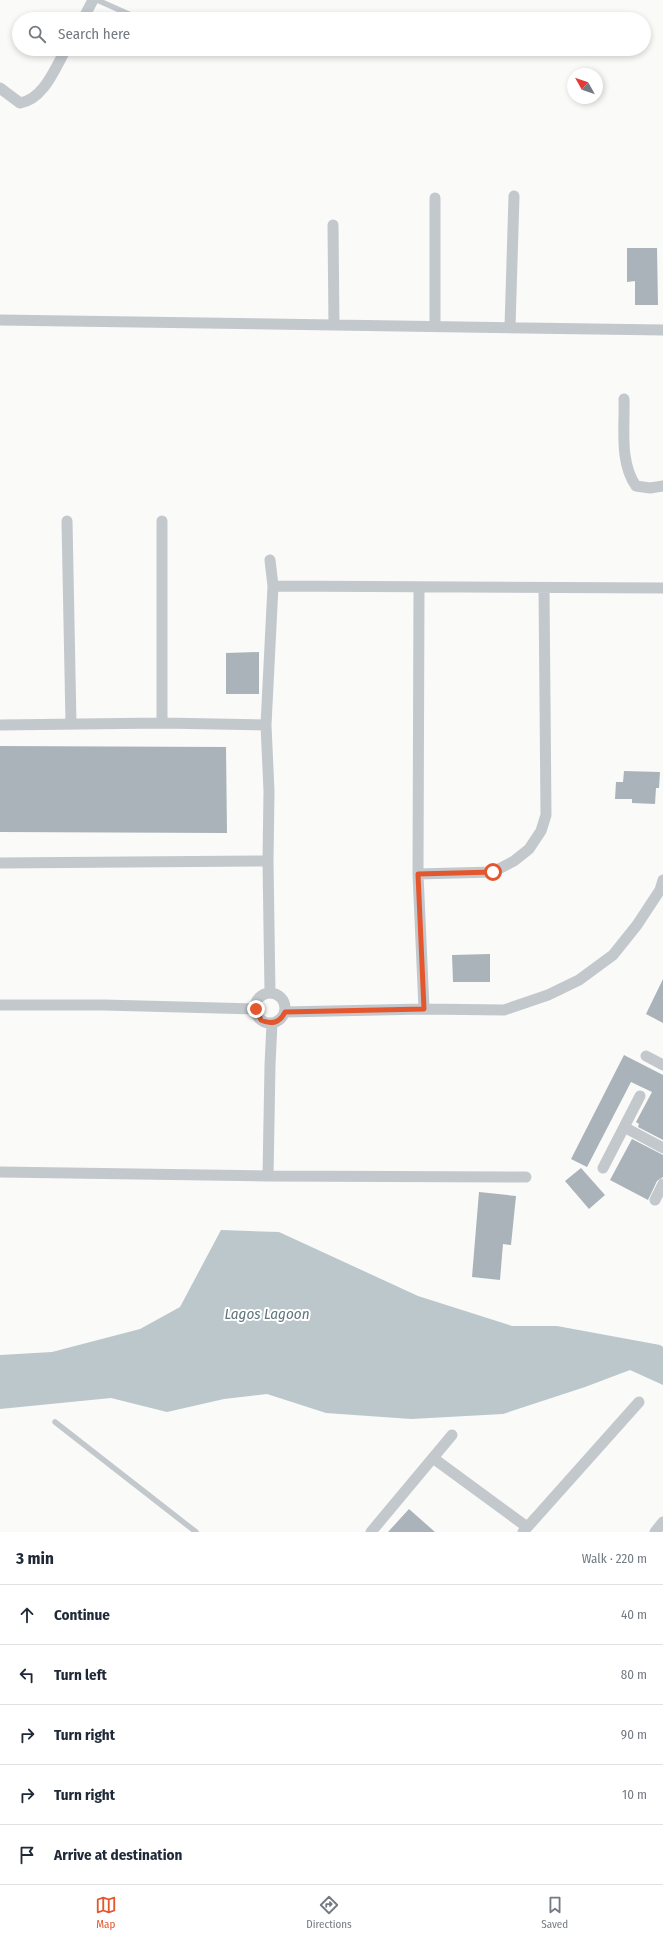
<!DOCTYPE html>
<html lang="en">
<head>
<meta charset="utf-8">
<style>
  :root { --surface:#fff; --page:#f2f2f3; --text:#1f2937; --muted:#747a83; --line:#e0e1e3; --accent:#e4572e }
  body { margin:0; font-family:"Fira Sans Condensed",sans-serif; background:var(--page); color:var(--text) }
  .compass { position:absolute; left:567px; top:68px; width:36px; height:36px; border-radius:50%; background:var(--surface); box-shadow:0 2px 6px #0003; rotate:310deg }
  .stop { position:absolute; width:12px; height:12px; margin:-9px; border:3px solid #e4572e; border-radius:50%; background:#fff }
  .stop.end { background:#e4572e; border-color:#fff; box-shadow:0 1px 4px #0008 }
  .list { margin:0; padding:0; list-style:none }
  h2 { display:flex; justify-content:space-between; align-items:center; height:52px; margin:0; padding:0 16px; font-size:17px }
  h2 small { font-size:13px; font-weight:400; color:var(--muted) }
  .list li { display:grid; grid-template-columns:26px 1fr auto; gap:12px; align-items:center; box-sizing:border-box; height:60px; padding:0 16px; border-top:1px solid var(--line) }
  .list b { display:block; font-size:15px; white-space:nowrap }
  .list em { font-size:13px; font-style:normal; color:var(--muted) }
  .icon { flex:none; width:22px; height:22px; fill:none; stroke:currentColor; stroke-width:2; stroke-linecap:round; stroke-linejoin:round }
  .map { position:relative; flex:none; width:663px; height:1532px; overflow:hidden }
  .search { position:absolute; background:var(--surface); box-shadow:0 2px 6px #0003; left:12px; right:12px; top:12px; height:44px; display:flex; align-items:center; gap:10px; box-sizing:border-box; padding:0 14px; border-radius:22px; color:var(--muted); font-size:15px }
  .sheet { height:352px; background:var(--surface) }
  nav { display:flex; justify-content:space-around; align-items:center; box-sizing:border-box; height:56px; border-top:1px solid var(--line); background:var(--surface); font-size:11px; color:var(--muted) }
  nav a { display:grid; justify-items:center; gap:2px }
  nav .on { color:var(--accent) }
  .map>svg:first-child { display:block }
  .water { fill:#bbc7cb }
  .building { fill:#aab3b9 }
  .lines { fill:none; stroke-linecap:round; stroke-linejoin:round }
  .service { stroke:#c3c8cc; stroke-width:5.5 }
  .minor { stroke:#c3c8cc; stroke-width:11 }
  .route { stroke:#e4572e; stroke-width:5 }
  .labels { text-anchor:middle; stroke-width:4; stroke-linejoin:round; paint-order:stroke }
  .water-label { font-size:15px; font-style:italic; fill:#60757c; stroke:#fff }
</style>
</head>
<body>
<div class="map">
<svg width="663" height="1532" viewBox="0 0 663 1532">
  <rect width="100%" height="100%" fill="#fafaf8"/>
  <!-- water -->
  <path class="water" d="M221 1230 279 1232 418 1296 512 1326H557L660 1345 663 1347V1385L630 1370 585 1387 503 1414 411 1419 326 1413 267 1394 224 1399 167 1412 111 1398 0 1409V1355L52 1352 140 1329 180 1307Z"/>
  <!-- building -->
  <path class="building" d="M627 248H657L658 305H635V281L627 282Z
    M259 652V694H226V653Z
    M0 746 226 747 227 833 0 832Z
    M624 771 660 772 659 788H656L655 804 632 803V799H615L616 782H623Z
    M490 954V982H453L452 955Z
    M663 979V1023L646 1014Z
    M624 1055 663 1075V1140L638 1127 639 1124 636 1122 652 1092 631 1082 587 1167 571 1159Z
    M632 1139 663 1155V1177L657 1181 648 1200 610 1180Z
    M581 1168 605 1195 589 1209 565 1181Z
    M479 1192 516 1196 511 1245 503 1244 500 1280 472 1277Z
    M409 1509 435 1532H388Z"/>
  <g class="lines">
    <!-- service -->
    <path class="service" d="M97 0 140 19
      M55 1422 196 1532"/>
    <!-- minor -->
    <path class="minor" d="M83 19 93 0
      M0 88 20 103C44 99 55 68 66 49
      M435 198V326
      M333 225 334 325
      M0 320 663 330
      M510 327 514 196
      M624 399C625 427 619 462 636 486L650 488 663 486
      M67 521 71 724
      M162 521V723
      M270 560 273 586 266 725 269 791 268 861 270 993
      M273 586 663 588
      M419 588 418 874 424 1009 504 1010 548 995 579 980 613 955 637 925 660 890 663 880
      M0 725 162 723 266 725
      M0 863 268 861
      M418 874 493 872 514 861 529 849 541 831 546 815 544 588
      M255 1008a15 15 0 1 1 30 0a15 15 0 1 1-30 0Z
      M0 1005H104L256 1009
      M285 1012 424 1009
      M272 1023 270 1065 268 1176 526 1177
      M646 1056 663 1065
      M624 1127 663 1148
      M603 1168 640 1096
      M0 1172 268 1176
      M655 1200 663 1184
      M433 1458 527 1527
      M371 1532 452 1435
      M523 1532 639 1402
      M655 1532 663 1522"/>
  </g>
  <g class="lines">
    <!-- route -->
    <path class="route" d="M256 1009 261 1020C271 1025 280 1023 285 1012L424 1009 418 874 493 872"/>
  </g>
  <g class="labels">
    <!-- water labels -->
    <g class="water-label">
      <text x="267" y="1319">Lagos Lagoon</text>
    </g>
  </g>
</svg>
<svg class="compass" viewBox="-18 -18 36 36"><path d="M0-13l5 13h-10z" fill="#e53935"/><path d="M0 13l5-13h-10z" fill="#747a83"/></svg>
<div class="stop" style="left:493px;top:872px"></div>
<div class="stop end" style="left:256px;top:1009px"></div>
<div class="search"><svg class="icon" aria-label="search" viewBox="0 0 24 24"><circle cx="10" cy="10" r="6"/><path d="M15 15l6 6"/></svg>Search here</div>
</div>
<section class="sheet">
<h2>3 min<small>Walk · 220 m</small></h2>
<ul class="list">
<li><svg class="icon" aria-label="ahead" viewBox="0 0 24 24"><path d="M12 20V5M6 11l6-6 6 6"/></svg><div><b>Continue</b></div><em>40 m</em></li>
<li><svg class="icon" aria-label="left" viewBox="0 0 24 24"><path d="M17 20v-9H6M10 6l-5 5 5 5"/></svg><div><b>Turn left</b></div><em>80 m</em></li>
<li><svg class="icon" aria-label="right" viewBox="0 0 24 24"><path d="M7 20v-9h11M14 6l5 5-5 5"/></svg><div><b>Turn right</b></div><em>90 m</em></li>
<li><svg class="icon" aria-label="right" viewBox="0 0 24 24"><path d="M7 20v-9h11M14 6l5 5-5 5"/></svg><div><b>Turn right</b></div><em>10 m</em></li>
<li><svg class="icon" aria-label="arrive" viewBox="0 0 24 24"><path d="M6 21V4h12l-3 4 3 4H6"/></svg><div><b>Arrive at destination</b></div></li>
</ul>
</section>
<nav>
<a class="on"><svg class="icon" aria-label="map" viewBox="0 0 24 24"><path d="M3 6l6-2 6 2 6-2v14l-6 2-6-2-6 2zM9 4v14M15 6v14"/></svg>Map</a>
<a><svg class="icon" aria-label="directions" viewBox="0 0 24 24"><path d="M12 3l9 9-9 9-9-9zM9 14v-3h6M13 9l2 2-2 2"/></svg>Directions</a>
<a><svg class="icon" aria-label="saved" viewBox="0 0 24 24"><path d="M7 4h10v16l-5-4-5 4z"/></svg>Saved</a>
</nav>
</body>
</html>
